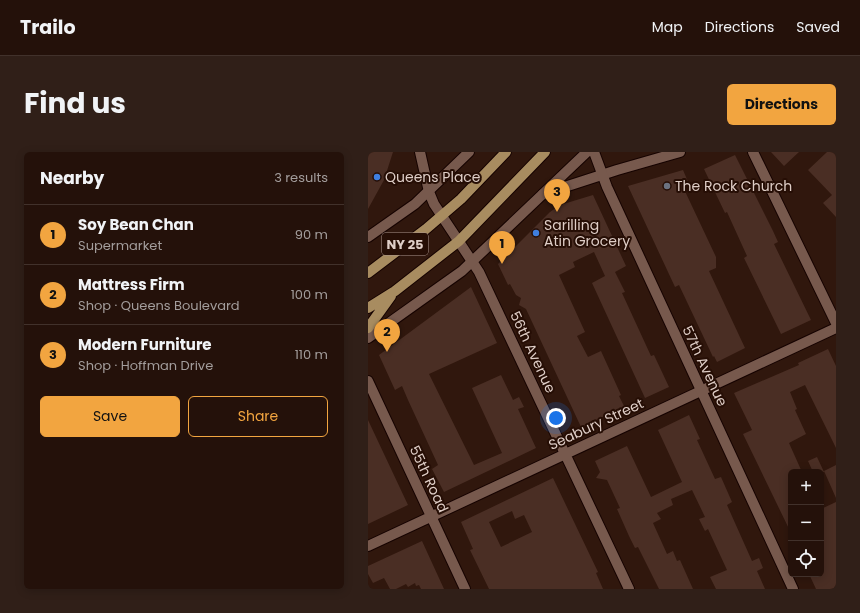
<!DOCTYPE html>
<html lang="en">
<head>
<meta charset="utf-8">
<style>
  :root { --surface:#24110a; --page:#301f18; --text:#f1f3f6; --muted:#a39d9c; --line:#41312b; --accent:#f2a540 }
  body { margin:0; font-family:Poppins,sans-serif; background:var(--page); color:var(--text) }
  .controls { position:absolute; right:12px; bottom:12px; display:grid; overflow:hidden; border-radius:6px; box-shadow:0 2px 10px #0003 }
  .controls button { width:36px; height:36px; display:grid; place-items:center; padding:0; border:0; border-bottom:1px solid var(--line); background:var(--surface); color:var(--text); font:20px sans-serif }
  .you { position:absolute; left:188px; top:266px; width:14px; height:14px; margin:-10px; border:3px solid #fff; border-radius:50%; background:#1a73e8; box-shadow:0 0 0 6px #1a73e833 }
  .badge { display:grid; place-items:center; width:26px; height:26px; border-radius:50%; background:var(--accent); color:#111; font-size:13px; font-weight:700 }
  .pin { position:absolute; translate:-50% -33px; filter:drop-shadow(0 1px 2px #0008) }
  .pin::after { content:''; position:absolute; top:21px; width:14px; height:12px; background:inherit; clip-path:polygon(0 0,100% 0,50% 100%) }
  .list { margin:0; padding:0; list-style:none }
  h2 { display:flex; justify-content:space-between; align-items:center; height:52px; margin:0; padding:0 16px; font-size:17px }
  h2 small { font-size:13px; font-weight:400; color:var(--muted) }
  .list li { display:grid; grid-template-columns:26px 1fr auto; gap:12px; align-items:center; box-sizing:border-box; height:60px; padding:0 16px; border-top:1px solid var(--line) }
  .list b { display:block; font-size:15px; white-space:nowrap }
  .list p { margin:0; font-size:13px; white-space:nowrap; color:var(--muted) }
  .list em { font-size:13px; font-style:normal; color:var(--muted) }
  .actions { display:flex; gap:8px; padding:12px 16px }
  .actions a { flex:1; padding:9px 0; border:1px solid var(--accent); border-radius:6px; text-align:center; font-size:14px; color:var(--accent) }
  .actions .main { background:var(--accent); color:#111 }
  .icon { flex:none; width:22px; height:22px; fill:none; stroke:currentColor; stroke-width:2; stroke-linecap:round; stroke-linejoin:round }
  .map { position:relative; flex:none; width:468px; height:437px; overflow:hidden; border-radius:6px }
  header { display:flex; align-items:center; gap:24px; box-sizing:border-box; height:56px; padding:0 20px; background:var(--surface); border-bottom:1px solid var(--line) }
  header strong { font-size:19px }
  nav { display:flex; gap:22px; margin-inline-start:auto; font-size:14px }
  .intro { display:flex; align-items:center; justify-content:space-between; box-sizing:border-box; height:96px; padding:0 24px }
  h1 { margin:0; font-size:28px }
  .button { padding:10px 18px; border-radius:6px; background:var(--accent); color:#111; font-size:14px; font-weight:700 }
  main { display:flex; gap:24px; padding:0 24px }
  aside { flex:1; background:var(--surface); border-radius:6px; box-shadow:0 2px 10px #0003 }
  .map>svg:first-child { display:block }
  .building { fill:#4a2e24; fill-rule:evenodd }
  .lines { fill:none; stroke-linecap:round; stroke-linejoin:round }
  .street-casing { stroke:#160300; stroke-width:12 }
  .secondary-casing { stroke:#160300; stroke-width:12 }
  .primary-casing { stroke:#160300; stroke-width:12 }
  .street { stroke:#77594d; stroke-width:10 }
  .secondary { stroke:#77594d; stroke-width:10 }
  .primary { stroke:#a88c60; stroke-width:10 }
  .shop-dot { fill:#3f7fe0; stroke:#260e05; stroke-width:1.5 }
  .worship-dot { fill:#6b7280; stroke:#260e05; stroke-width:1.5 }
  .labels { text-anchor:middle; stroke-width:4; stroke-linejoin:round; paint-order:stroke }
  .shield { fill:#260e05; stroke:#a8948d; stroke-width:1 }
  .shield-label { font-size:13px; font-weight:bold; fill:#dfcec7 }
  .poi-label { font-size:14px; fill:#dfcec7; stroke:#260e05; text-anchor:start }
  .street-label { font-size:14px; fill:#dfcec7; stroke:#260e05 }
</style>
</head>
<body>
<header>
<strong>Trailo</strong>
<nav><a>Map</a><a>Directions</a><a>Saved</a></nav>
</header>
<div class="intro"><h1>Find us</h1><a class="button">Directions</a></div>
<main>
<aside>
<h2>Nearby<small>3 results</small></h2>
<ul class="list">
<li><span class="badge">1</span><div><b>Soy Bean Chan</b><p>Supermarket</p></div><em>90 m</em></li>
<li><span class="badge">2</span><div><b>Mattress Firm</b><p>Shop · Queens Boulevard</p></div><em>100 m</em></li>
<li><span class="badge">3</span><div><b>Modern Furniture</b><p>Shop · Hoffman Drive</p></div><em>110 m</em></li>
</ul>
<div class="actions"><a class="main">Save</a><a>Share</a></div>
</aside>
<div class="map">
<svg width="468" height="437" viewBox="0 0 468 437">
  <rect width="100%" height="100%" fill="#30170d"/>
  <!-- building -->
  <path class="building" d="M0 0H25L16 28 0 57Z
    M403 0H431L416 14Z
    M459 0H468V65L455 51 464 43 440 18Z
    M367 3 405 79 410 90 406 92 443 168 413 182 376 106 379 104 359 60 357 61 336 17Z
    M315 18 321 32 315 35 348 105V116L341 119 377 196 349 210 346 204 345 205 311 133 307 135 260 34Z
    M225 43 258 114 247 120 257 140 254 141 283 204 286 203 301 235 277 246 224 131 237 124 226 100 205 110 207 115 191 123 217 180 209 184 220 205 233 199 253 243 251 244 257 256 248 261 247 259 213 275 158 157 151 153 153 146 148 143 142 132 140 133 130 112 182 60 192 53Z
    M103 135 129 191 61 222 106 313 134 301 104 236 133 223 145 248 151 245 156 255 150 257 168 296 76 340 64 317 70 313 40 248 34 234 27 238 11 203Z
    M460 197 468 214V296L437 233 422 240 429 257 427 258 438 282 421 291 434 320H423V381L375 282 384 278 366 241 431 213 430 211Z
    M321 263 332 287 329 288 347 327 353 325 364 350 359 353 384 409 391 406 395 416 389 419 397 437H348L342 425 359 418 340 377 337 379 331 367 337 365 324 338 303 347 305 353 289 361 293 367 285 371 299 402 305 399 309 409 312 408 325 437H291L270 395 267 396 261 384 249 357 252 356 239 328 228 326 232 320 227 309 259 294 283 345 314 330 290 278Z
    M0 268 40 353 0 372Z
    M449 305 456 320H445L440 309Z
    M468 313V346L456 319Z
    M185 326 230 420 228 421 235 437H121L102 398 105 397 93 370ZM144 359 147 367 156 363 164 380 133 395 121 370Z
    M468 350V437H448L441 422H453V357Z
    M54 389 76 437H53L51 433 48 434 47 431 40 435 38 432 28 437H22L16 426 5 431 0 422V414Z"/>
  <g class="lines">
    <defs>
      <path id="street" d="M52 0 61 40 66 52 111 120 261 437
        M385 0 468 171
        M175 42 249 18 312 0
        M0 229 97 437
        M0 394 468 176"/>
      <path id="secondary" d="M226 0 239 35 425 437
        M0 85 47 52 101 0
        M0 186 94 119 219 0"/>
      <path id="primary" d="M0 121 58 77 93 47 138 0
        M0 156 27 139 91 89 177 0
        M0 176 23 144"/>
    </defs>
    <!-- street casing -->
    <use href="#street" class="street-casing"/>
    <!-- secondary casing -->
    <use href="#secondary" class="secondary-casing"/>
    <!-- primary casing -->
    <use href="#primary" class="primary-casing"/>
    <!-- street -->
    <use href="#street" class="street"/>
    <!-- secondary -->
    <use href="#secondary" class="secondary"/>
    <!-- primary -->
    <use href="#primary" class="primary"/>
  </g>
  <!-- markers -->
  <g class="shop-dot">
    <circle cx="9" cy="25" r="4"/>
    <circle cx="168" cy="81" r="4"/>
  </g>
  <circle class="worship-dot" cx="299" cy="34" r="4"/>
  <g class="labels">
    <!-- shield labels -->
    <rect class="shield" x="14" y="81" width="46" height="22" rx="3"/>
    <g class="shield-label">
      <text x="37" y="97">NY 25</text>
    </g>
    <!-- poi labels -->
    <g class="poi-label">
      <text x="17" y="30">Queens Place</text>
      <text x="307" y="39">The Rock Church</text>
      <text x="176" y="78">Sarilling<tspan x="176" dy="16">Atin Grocery</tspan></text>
    </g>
    <!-- street labels -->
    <g class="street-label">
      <text transform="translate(165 200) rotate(65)" y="5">56th Avenue</text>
      <text transform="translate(337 214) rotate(65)" y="5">57th Avenue</text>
      <text transform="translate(228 272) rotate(-25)" y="5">Seabury Street</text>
      <text transform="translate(61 327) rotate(65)" y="5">55th Road</text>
    </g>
  </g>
</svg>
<div class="controls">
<button>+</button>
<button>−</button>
<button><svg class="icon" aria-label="locate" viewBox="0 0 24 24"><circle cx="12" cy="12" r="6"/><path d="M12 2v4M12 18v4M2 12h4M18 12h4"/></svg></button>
</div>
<div class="you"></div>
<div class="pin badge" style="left:134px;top:112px">1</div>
<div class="pin badge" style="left:19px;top:200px">2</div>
<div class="pin badge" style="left:189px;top:60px">3</div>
</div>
</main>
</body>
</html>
